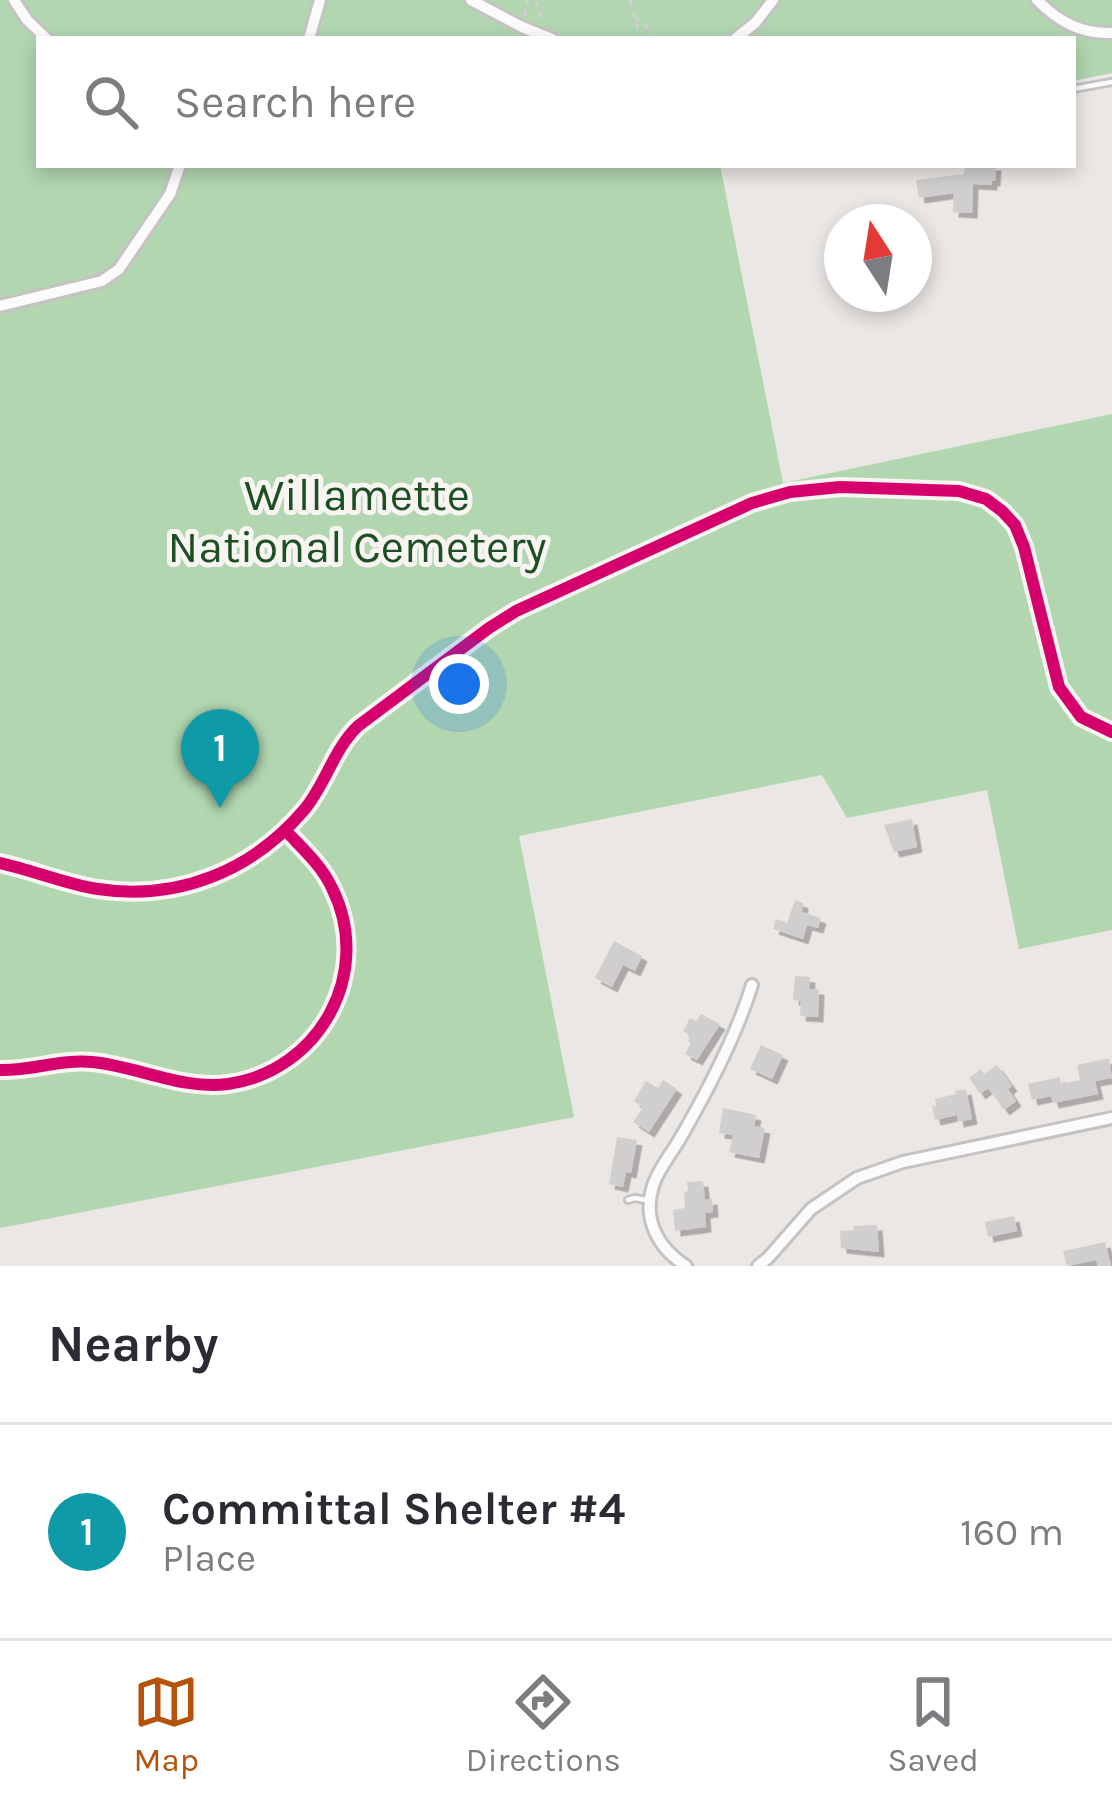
<!DOCTYPE html>
<html lang="en">
<head>
<meta charset="utf-8">
<style>
  :root { --surface:#fff; --page:#f7f7f7; --text:#2b2b33; --muted:#7c7c81; --line:#e1e1e2; --accent:#b45309 }
  body { margin:0; font-family:Karla,sans-serif; background:var(--page); color:var(--text) }
  .compass { position:absolute; left:824px; top:204px; width:108px; height:108px; border-radius:50%; background:var(--surface); box-shadow:0 6px 18px #0003; rotate:348deg }
  .you { position:absolute; left:459px; top:684px; width:42px; height:42px; margin:-30px; border:9px solid #fff; border-radius:50%; background:#1a73e8; box-shadow:0 0 0 18px #1a73e833 }
  .badge { display:grid; place-items:center; width:78px; height:78px; border-radius:50%; background:var(--accent); color:#fff; font-size:39px; font-weight:700 }
  .pin { position:absolute; translate:-50% -99px; filter:drop-shadow(0 3px 6px #0008) }
  .pin::after { content:''; position:absolute; top:63px; width:42px; height:36px; background:inherit; clip-path:polygon(0 0,100% 0,50% 100%) }
  .list { margin:0; padding:0; list-style:none }
  h2 { display:flex; justify-content:space-between; align-items:center; height:156px; margin:0; padding:0 48px; font-size:51px }
  h2 small { font-size:39px; font-weight:400; color:var(--muted) }
  .list li { display:grid; grid-template-columns:78px 1fr auto; gap:36px; align-items:center; box-sizing:border-box; height:216px; padding:0 48px; border-top:3px solid var(--line) }
  .list b { display:block; font-size:45px; white-space:nowrap }
  .list p { margin:0; font-size:39px; white-space:nowrap; color:var(--muted) }
  .list em { font-size:39px; font-style:normal; color:var(--muted) }
  .icon { flex:none; width:66px; height:66px; fill:none; stroke:currentColor; stroke-width:2; stroke-linecap:round; stroke-linejoin:round }
  .map { position:relative; flex:none; width:1112px; height:1266px; overflow:hidden }
  .search { position:absolute; background:var(--surface); box-shadow:0 6px 18px #0003; left:36px; right:36px; top:36px; height:132px; display:flex; align-items:center; gap:30px; box-sizing:border-box; padding:0 42px; border-radius:0px; color:var(--muted); font-size:45px }
  .sheet { height:372px; background:var(--surface) }
  nav { display:flex; justify-content:space-around; align-items:center; box-sizing:border-box; height:168px; border-top:3px solid var(--line); background:var(--surface); font-size:33px; color:var(--muted) }
  nav a { display:grid; justify-items:center; gap:6px }
  nav .on { color:var(--accent) }
  .map>svg:first-child { display:block }
  .green { fill:#b1d6b0 }
  .building { fill:#d1cfcd; filter:url(#shadow) }
  .lines { fill:none; stroke-linecap:round; stroke-linejoin:round }
  .lane-casing { stroke:#c5c3c1; stroke-width:10 }
  .street-casing { stroke:#c5c3c1; stroke-width:16 }
  .path { stroke:#d0d0d0; stroke-width:3; stroke-dasharray:6 6; stroke-linecap:butt }
  .lane { stroke:#fcfbfb; stroke-width:4.5 }
  .street { stroke:#fcfbfb; stroke-width:10 }
  .cycleway-casing { stroke:#f8f4f2; stroke-width:20 }
  .cycleway { stroke:#d6006c; stroke-width:12 }
  .labels { text-anchor:middle; stroke-width:10; stroke-linejoin:round; paint-order:stroke }
  .park-label { font-size:45px; fill:#1c4f21; stroke:#f8f4f2 }
</style>
</head>
<body>
<div class="map">
<svg width="1112" height="1266" viewBox="0 0 1112 1266">
  <defs>
    <filter id="shadow"><feDropShadow dx="5.5" dy="5.5" stdDeviation="0" flood-color="#0004"/></filter>
  </defs>
  <rect width="100%" height="100%" fill="#eae7e5"/>
  <!-- green -->
  <path class="green" d="M0 0H1112V73L1073 81V39H39V165H720L783 483 1112 414V930L1019 949 987 790 847 818 822 775 519 836 574 1117 0 1228Z"/>
  <!-- building -->
  <path class="building" d="M965 165H996L995 181H992V185L973 184 972 213 953 212 954 193 919 198 916 180 964 174Z
    M912 819 917 847 894 852 884 825Z
    M795 900 803 903 802 912 821 918 818 928 807 925 803 939 773 929 776 919 787 923Z
    M614 941 642 956 635 971 623 965 612 987 595 978Z
    M795 976 810 977 809 989H819L818 1017 800 1016 801 1001 793 1000Z
    M701 1014 720 1024 697 1060 685 1054 691 1043 688 1041 691 1036 683 1031 690 1018 696 1021Z
    M761 1045 783 1055 772 1079 750 1069Z
    M1109 1058 1112 1078 1095 1081 1098 1094 1053 1103 1051 1096 1032 1100 1028 1084 1060 1077 1061 1084 1080 1080 1077 1065Z
    M997 1065 1012 1086 1008 1089 1016 1101 1004 1110 988 1088 980 1094 969 1078 981 1069 984 1074Z
    M663 1080 677 1089 649 1132 633 1122 643 1107 634 1101 646 1081 658 1088Z
    M966 1089 972 1119 958 1122 957 1115 935 1120 932 1106H936L935 1099 956 1094 955 1091Z
    M723 1108 756 1115 754 1126 765 1128 759 1158 729 1152 733 1135 719 1133Z
    M617 1137 637 1140 631 1173 626 1172 623 1187 609 1184Z
    M703 1181 705 1200 712 1199 713 1212 705 1213 706 1227 675 1231 673 1210 685 1208 684 1192 688 1191 687 1182Z
    M1014 1216 1017 1231 988 1237 985 1222Z
    M877 1225 879 1252 841 1248 840 1231 854 1230 853 1226Z
    M1105 1242 1111 1266H1098L1096 1260 1067 1266 1063 1251Z"/>
  <g class="lines">
    <defs>
      <path id="lane" d="M1073 89 1112 82
        M628 1200 635 1198 646 1200"/>
      <path id="street" d="M14 0 27 20 47 39
        M471 0 522 27 552 39
        M1037 0C1059 22 1081 34 1112 33
        M309 39 320 0
        M735 39 755 23 773 0
        M0 306 102 281 119 269 170 194 180 165
        M0 863C33 870 65 884 98 889 178 901 252 871 304 810 326 784 333 750 358 726L489 628 516 611 752 503 790 492 840 487 959 491 986 499 1002 511 1015 525 1024 547 1059 687 1081 717 1112 732
        M0 1070C31 1071 61 1059 92 1062 137 1066 181 1090 228 1084 320 1071 374 972 332 888 322 866 303 849 286 831
        M686 1266C659 1249 642 1220 653 1186 658 1169 672 1153 681 1137 708 1090 736 1037 752 985
        M758 1266 768 1258 811 1209 857 1178 903 1162 1112 1118"/>
    </defs>
    <!-- lane casing -->
    <use href="#lane" class="lane-casing"/>
    <!-- street casing -->
    <use href="#street" class="street-casing"/>
    <!-- path -->
    <path class="path" d="M536 0 542 22
      M630 0 641 39
      M525 16 527 0
      M635 17 646 26 653 39"/>
    <!-- lane -->
    <use href="#lane" class="lane"/>
    <!-- street -->
    <use href="#street" class="street"/>
    <defs>
      <path id="cycleway" d="M0 863C33 870 65 884 98 889 178 901 252 871 304 810 326 784 333 750 358 726L489 628 516 611 752 503 790 492 840 487 959 491 986 499 1002 511 1015 525 1024 547 1059 687 1081 717 1112 732
        M0 1070C31 1071 61 1059 92 1062 137 1066 181 1090 228 1084 320 1071 374 972 332 888 322 866 303 849 286 831"/>
    </defs>
    <!-- cycleway casing -->
    <use href="#cycleway" class="cycleway-casing"/>
    <!-- cycleway -->
    <use href="#cycleway" class="cycleway"/>
  </g>
  <g class="labels">
    <!-- park labels -->
    <g class="park-label">
      <text x="357" y="510">Willamette<tspan x="357" dy="52">National Cemetery</tspan></text>
    </g>
  </g>
</svg>
<svg class="compass" viewBox="-18 -18 36 36"><path d="M0-13l5 13h-10z" fill="#e53935"/><path d="M0 13l5-13h-10z" fill="#7c7c81"/></svg>
<div class="you"></div>
<div class="pin badge" style="left:220px;top:808px;background:#0f9aa8">1</div>
<div class="search"><svg class="icon" aria-label="search" viewBox="0 0 24 24"><circle cx="10" cy="10" r="6"/><path d="M15 15l6 6"/></svg>Search here</div>
</div>
<section class="sheet">
<h2>Nearby<small></small></h2>
<ul class="list">
<li><span class="badge" style="background:#0f9aa8">1</span><div><b>Committal Shelter #4</b><p>Place</p></div><em>160 m</em></li>
</ul>
</section>
<nav>
<a class="on"><svg class="icon" aria-label="map" viewBox="0 0 24 24"><path d="M3 6l6-2 6 2 6-2v14l-6 2-6-2-6 2zM9 4v14M15 6v14"/></svg>Map</a>
<a><svg class="icon" aria-label="directions" viewBox="0 0 24 24"><path d="M12 3l9 9-9 9-9-9zM9 14v-3h6M13 9l2 2-2 2"/></svg>Directions</a>
<a><svg class="icon" aria-label="saved" viewBox="0 0 24 24"><path d="M7 4h10v16l-5-4-5 4z"/></svg>Saved</a>
</nav>
</body>
</html>
